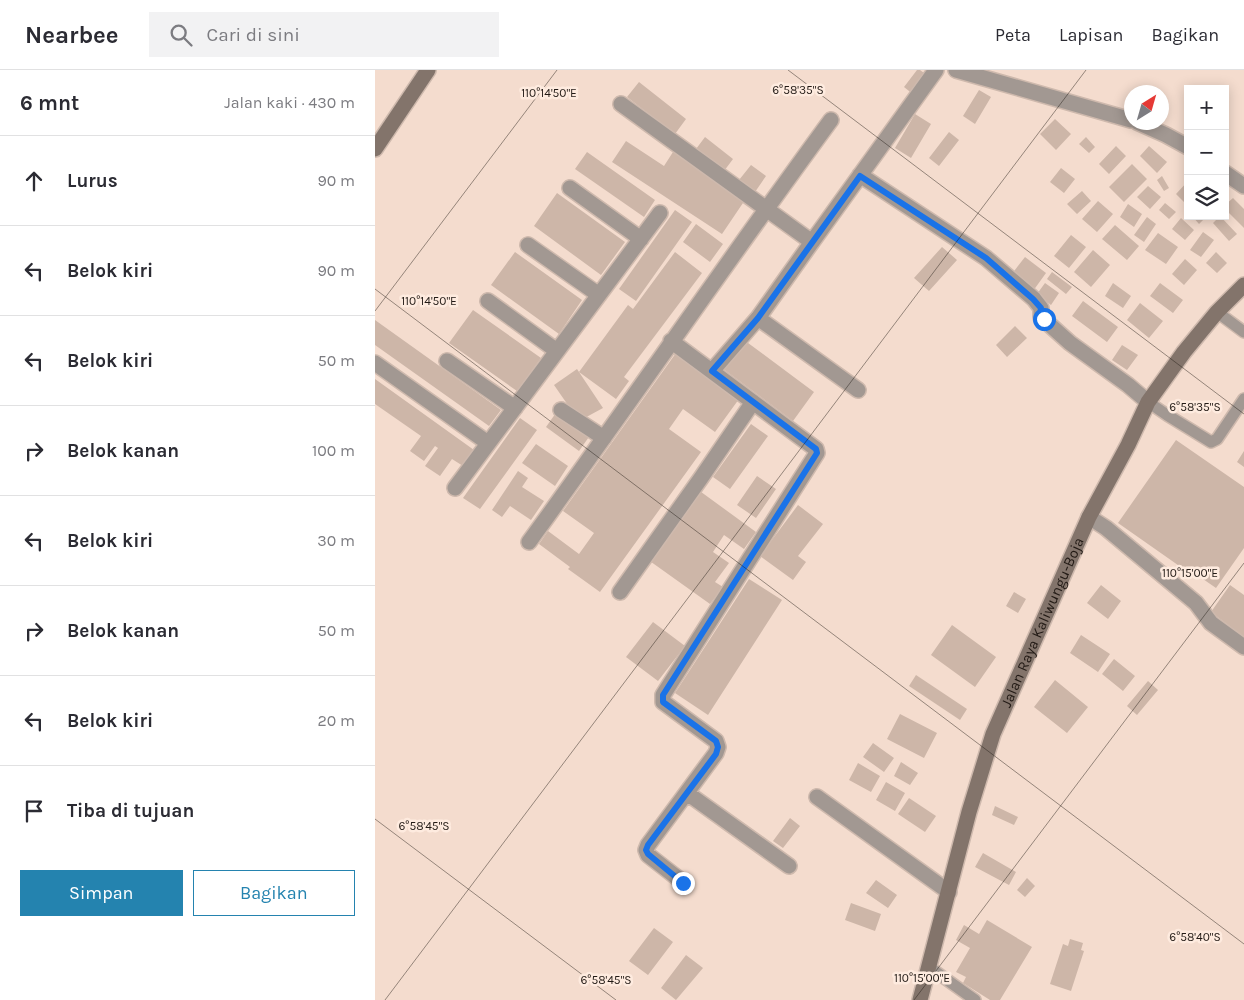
<!DOCTYPE html>
<html lang="id">
<head>
<meta charset="utf-8">
<style>
  :root { --surface:#fff; --page:#f2f2f3; --text:#2b2b33; --muted:#7c7c81; --line:#e1e1e2; --accent:#2483af }
  body { margin:0; font-family:Karla,sans-serif; background:var(--page); color:var(--text) }
  .controls { position:absolute; right:15px; top:15px; display:grid; overflow:hidden; border-radius:0px; box-shadow:0 2px 12px #0003 }
  .controls button { width:45px; height:45px; display:grid; place-items:center; padding:0; border:0; border-bottom:1px solid var(--line); background:var(--surface); color:var(--text); font:25px sans-serif }
  .compass { position:absolute; left:749px; top:15px; width:45px; height:45px; border-radius:50%; background:var(--surface); box-shadow:0 2px 12px #0003; rotate:37deg }
  .stop { position:absolute; width:15px; height:15px; margin:-11px; border:4px solid #1a73e8; border-radius:50%; background:#fff }
  .stop.end { background:#1a73e8; border-color:#fff; box-shadow:0 1px 5px #0008 }
  .list { margin:0; padding:0; list-style:none }
  h2 { display:flex; justify-content:space-between; align-items:center; height:65px; margin:0; padding:0 20px; font-size:21px }
  h2 small { font-size:16px; font-weight:400; color:var(--muted) }
  .list li { display:grid; grid-template-columns:32px 1fr auto; gap:15px; align-items:center; box-sizing:border-box; height:90px; padding:0 20px; border-top:1px solid var(--line) }
  .list b { display:block; font-size:19px; white-space:nowrap }
  .list em { font-size:16px; font-style:normal; color:var(--muted) }
  .actions { display:flex; gap:10px; padding:15px 20px }
  .actions a { flex:1; padding:11px 0; border:1px solid var(--accent); border-radius:0px; text-align:center; font-size:18px; color:var(--accent) }
  .actions .main { background:var(--accent); color:#fff }
  .icon { flex:none; width:28px; height:28px; fill:none; stroke:currentColor; stroke-width:2; stroke-linecap:round; stroke-linejoin:round }
  .map { position:relative; flex:none; width:869px; height:930px; overflow:hidden }
  header { display:flex; align-items:center; gap:30px; box-sizing:border-box; height:70px; padding:0 25px; background:var(--surface); border-bottom:1px solid var(--line) }
  header strong { font-size:24px }
  nav { display:flex; gap:28px; margin-inline-start:auto; font-size:18px }
  .search { width:350px; height:45px; background:var(--page); display:flex; align-items:center; gap:12px; box-sizing:border-box; padding:0 18px; border-radius:0px; color:var(--muted); font-size:19px }
  main { display:flex }
  aside { flex:1; background:var(--surface) }
  .map>svg:first-child { display:block }
  .building { fill:#cdb6a8 }
  .lines { fill:none; stroke-linecap:round; stroke-linejoin:round }
  .lane-casing { stroke:#ceb9ad; stroke-width:14 }
  .street-casing { stroke:#ceb9ad; stroke-width:18 }
  .secondary-casing { stroke:#ceb9ad; stroke-width:18 }
  .lane { stroke:#a29892; stroke-width:11 }
  .street { stroke:#a29892; stroke-width:15 }
  .secondary { stroke:#83746b; stroke-width:15 }
  .route { stroke:#1a73e8; stroke-width:6 }
  .ticks { fill:none; stroke:#221a15; stroke-width:1; stroke-opacity:0.45 }
  .labels { text-anchor:middle; stroke-width:5; stroke-linejoin:round; paint-order:stroke }
  .street-label { font-size:15px; fill:#221a15; stroke:#feebdf }
  .ticks-label { font-size:12px; text-anchor:middle; fill:#221a15; stroke:#feebdf; stroke-width:5; stroke-linejoin:round; paint-order:stroke }
</style>
</head>
<body>
<header>
<strong>Nearbee</strong>
<div class="search"><svg class="icon" aria-label="search" viewBox="0 0 24 24"><circle cx="10" cy="10" r="6"/><path d="M15 15l6 6"/></svg>Cari di sini</div>
<nav><a>Peta</a><a>Lapisan</a><a>Bagikan</a></nav>
</header>
<main>
<aside>
<h2>6 mnt<small>Jalan kaki · 430 m</small></h2>
<ul class="list">
<li><svg class="icon" aria-label="ahead" viewBox="0 0 24 24"><path d="M12 20V5M6 11l6-6 6 6"/></svg><div><b>Lurus</b></div><em>90 m</em></li>
<li><svg class="icon" aria-label="left" viewBox="0 0 24 24"><path d="M17 20v-9H6M10 6l-5 5 5 5"/></svg><div><b>Belok kiri</b></div><em>90 m</em></li>
<li><svg class="icon" aria-label="left" viewBox="0 0 24 24"><path d="M17 20v-9H6M10 6l-5 5 5 5"/></svg><div><b>Belok kiri</b></div><em>50 m</em></li>
<li><svg class="icon" aria-label="right" viewBox="0 0 24 24"><path d="M7 20v-9h11M14 6l5 5-5 5"/></svg><div><b>Belok kanan</b></div><em>100 m</em></li>
<li><svg class="icon" aria-label="left" viewBox="0 0 24 24"><path d="M17 20v-9H6M10 6l-5 5 5 5"/></svg><div><b>Belok kiri</b></div><em>30 m</em></li>
<li><svg class="icon" aria-label="right" viewBox="0 0 24 24"><path d="M7 20v-9h11M14 6l5 5-5 5"/></svg><div><b>Belok kanan</b></div><em>50 m</em></li>
<li><svg class="icon" aria-label="left" viewBox="0 0 24 24"><path d="M17 20v-9H6M10 6l-5 5 5 5"/></svg><div><b>Belok kiri</b></div><em>20 m</em></li>
<li><svg class="icon" aria-label="arrive" viewBox="0 0 24 24"><path d="M6 21V4h12l-3 4 3 4H6"/></svg><div><b>Tiba di tujuan</b></div></li>
</ul>
<div class="actions"><a class="main">Simpan</a><a>Bagikan</a></div>
</aside>
<div class="map">
<svg width="869" height="930" viewBox="0 0 869 930">
  <rect width="100%" height="100%" fill="#f4dcce"/>
  <!-- building -->
  <path class="building" d="M542 0H545L553 6 539 25 529 17Z
    M264 12 311 49 300 64 252 27Z
    M604 20 616 27 600 54 588 46Z
    M540 44 556 54 536 88 520 78Z
    M680 49 696 64 681 80 665 64Z
    M574 62 584 70 564 96 554 88Z
    M330 67 358 89 349 101 321 79Z
    M711 67 720 77 714 83 704 74Z
    M251 71 289 96 298 82 370 130 347 164 237 92Z
    M741 76 751 86 734 104 724 94Z
    M774 76 792 92 782 103 765 86Z
    M212 82 280 130 269 147 200 99Z
    M757 94 772 109 749 132 734 117Z
    M376 95 391 106 380 122 364 110Z
    M686 98 700 109 689 123 675 112Z
    M787 106 794 118 789 121 782 110Z
    M813 111V132L811 134 801 124Z
    M773 116 786 127 775 139 762 127Z
    M707 121 716 131 702 144 692 134Z
    M182 123 250 172 226 205 159 156Z
    M858 128 869 139V158L850 139V135Z
    M723 131 738 144 722 162 707 149Z
    M790 133 801 142 794 149 784 140Z
    M753 134 767 144 759 157 745 147Z
    M300 140 317 152 261 231 244 219Z
    M817 146H826L829 149 824 154Z
    M845 146 862 164 854 171 838 153Z
    M772 147 781 154 769 172 759 165Z
    M806 148 819 160 810 170 797 159Z
    M321 154 348 174 335 192 308 172Z
    M740 155 764 176 752 190 727 169Z
    M828 162 839 170 826 187 815 180Z
    M783 163 803 177 791 194 770 180Z
    M696 165 711 177 694 198 679 186Z
    M567 177 582 190 554 221 539 208Z
    M718 180 735 195 716 217 699 202Z
    M140 182 207 230 184 264 116 215Z
    M300 182 327 203 249 307 254 311 241 329 204 302 253 235 258 239Z
    M841 182 852 193 842 203 831 193Z
    M650 187 671 203 658 221 636 205Z
    M810 189 822 200 809 215 797 204Z
    M677 202 697 217 691 224 672 209Z
    M670 213 684 223 676 235 662 224Z
    M738 213 756 226 748 238 730 226Z
    M785 213 808 230 798 243 775 226Z
    M708 231 743 257 732 272 697 246Z
    M765 233 788 251 774 268 752 250Z
    M98 240 166 288 142 321 74 273Z
    M0 250 126 340 114 356 0 275Z
    M640 256 652 268 632 287 621 275Z
    M369 270 439 322 418 351 347 298Z
    M747 275 763 285 752 300 737 290Z
    M301 283 364 329 340 362 308 339 294 359 326 382 225 522 193 499 195 497 164 474 173 461 204 484 219 463 188 441Z
    M202 299 228 338 204 351 179 315Z
    M0 309 99 380 88 396 77 389 65 406 50 396 63 378 60 376 49 391 35 381 46 366 0 334Z
    M183 340 216 364 204 381 171 357Z
    M145 348 162 360 105 439 88 428Z
    M376 354 393 366 355 419 338 407Z
    M801 370 869 417V478L841 518 812 498 810 500 743 453Z
    M161 374 193 396 180 416 147 393Z
    M869 381V397L862 392Z
    M143 401 153 408 147 417 169 431 156 450 135 436 127 447 117 440Z
    M382 406 401 419 381 448 362 435Z
    M322 419 381 462 369 479 349 465 338 482 354 493 340 512 348 517 335 534 272 489Z
    M423 435 448 454 423 486 431 492 418 510 385 486Z
    M374 509 407 530 333 645 300 623Z
    M726 515 746 531 733 549 712 533Z
    M855 515 869 525V567L836 542Z
    M639 522 651 529 643 543 631 536Z
    M278 552 310 576 283 611 251 587Z
    M577 555 621 587 600 617 556 585Z
    M706 565 735 584 723 602 695 583Z
    M739 589 760 606 748 621 727 604Z
    M541 605 592 639 585 650 534 616Z
    M680 610 713 637 692 663 659 637Z
    M773 611 783 620 762 645 752 636Z
    M525 644 562 663 549 688 512 669Z
    M498 673 519 688 509 702 488 687Z
    M526 692 543 703 535 715 519 706Z
    M483 693 505 706 496 722 474 710Z
    M511 712 530 723 520 741 501 730Z
    M534 728 561 746 550 762 523 744Z
    M620 736 643 747 639 755 617 745Z
    M415 748 425 756 408 778 398 771Z
    M608 783 641 802 634 815 600 797Z
    M652 808 660 816 650 827 642 820Z
    M501 810 522 825 513 838 491 823Z
    M476 833 506 844 500 861 470 850Z
    M612 850 657 877 625 930H615L588 913 591 907 581 902 595 878 581 870 589 855 604 864Z
    M279 858 298 872 273 905 254 891Z
    M695 869 708 873 706 880 709 881 696 921 675 914 688 874 693 876Z
    M311 885 328 898 301 930 286 918Z"/>
  <g class="lines">
    <defs>
      <path id="lane" d="M842 242 869 262
        M773 332 792 345 836 372 842 369 869 329
        M554 897 600 930"/>
      <path id="street" d="M581 0 756 50
        M246 34 437 172 561 0
        M762 52 791 65 813 77
        M850 103 869 116
        M485 105 611 188 659 229 666 238V247L695 273 753 315 773 332
        M195 118 266 169
        M153 175 224 225
        M113 231 182 281
        M383 248 483 320
        M296 271 441 379 442 383 288 625V632L341 671 343 677 341 683 273 775 271 780 273 785 309 813
        M72 291 140 338
        M0 293 113 373
        M337 301 383 248 437 172
        M186 340 229 368
        M80 418 285 143
        M714 447 731 458 821 533 836 553 869 577
        M154 472C256 332 353 190 456 50
        M245 522 326 408 378 332
        M312 723 414 796
        M442 727 574 822"/>
      <g id="secondary">
        <path d="M0 79 53 0"/>
        <path id="s1" d="M545 930 594 742 618 664 714 447 753 375 773 332 809 282 842 242 869 215"/>
      </g>
    </defs>
    <!-- lane casing -->
    <use href="#lane" class="lane-casing"/>
    <!-- street casing -->
    <use href="#street" class="street-casing"/>
    <!-- secondary casing -->
    <use href="#secondary" class="secondary-casing"/>
    <!-- lane -->
    <use href="#lane" class="lane"/>
    <!-- street -->
    <use href="#street" class="street"/>
    <!-- secondary -->
    <use href="#secondary" class="secondary"/>
  </g>
  <g class="lines">
    <!-- route -->
    <path class="route" d="M308 813 273 784 271 780 273 775 341 684 343 677 341 671 288 632V625L442 383 441 379 337 301 383 248 485 106 611 188 658 229 666 238 665 245 669 249"/>
  </g>
  <!-- ticks -->
  <path class="ticks" d="M413 0 869 344M0 219 869 874M0 241 182 0M0 749 241 930M10 930 711 0M539 930 869 493"/>
  <g class="labels">
    <!-- street labels -->
    <g class="street-label">
      <text dy="5" stroke="none"><textPath href="#s1" startOffset="398">Jalan Raya Kaliwungu-Boja</textPath></text>
    </g>
  </g>
  <g class="ticks-label">
    <text x="423" y="24">6°58'35"S</text>
    <text x="174" y="27">110°14'50"E</text>
    <text x="54" y="235">110°14'50"E</text>
    <text x="820" y="341">6°58'35"S</text>
    <text x="815" y="507">110°15'00"E</text>
    <text x="49" y="760">6°58'45"S</text>
    <text x="820" y="871">6°58'40"S</text>
    <text x="547" y="912">110°15'00"E</text>
    <text x="231" y="914">6°58'45"S</text>
  </g>
</svg>
<div class="controls">
<button>+</button>
<button>−</button>
<button><svg class="icon" aria-label="layers" viewBox="0 0 24 24"><path d="M12 4l9 5-9 5-9-5zM3 14l9 5 9-5"/></svg></button>
</div>
<svg class="compass" viewBox="-18 -18 36 36"><path d="M0-13l5 13h-10z" fill="#e53935"/><path d="M0 13l5-13h-10z" fill="#7c7c81"/></svg>
<div class="stop" style="left:669px;top:249px"></div>
<div class="stop end" style="left:308px;top:813px"></div>
</div>
</main>
</body>
</html>
